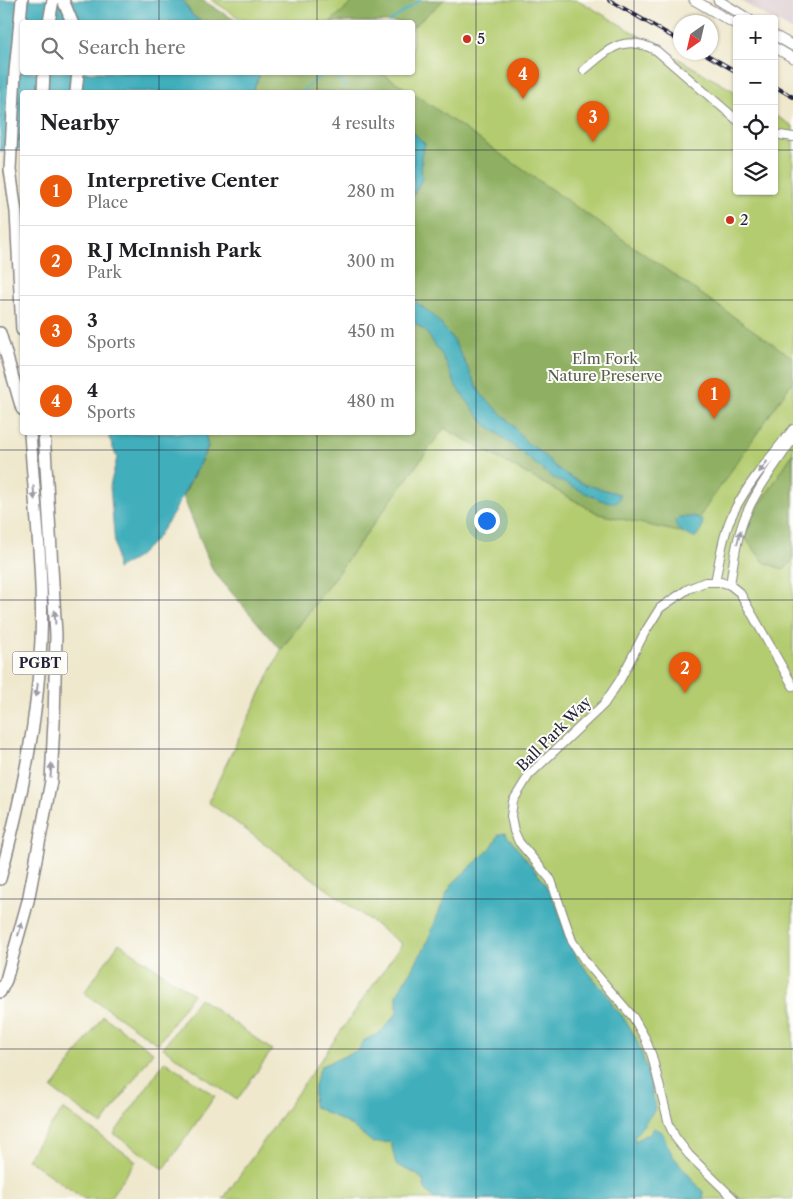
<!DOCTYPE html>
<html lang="en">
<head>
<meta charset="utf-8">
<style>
  :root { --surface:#fff; --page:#f6f6f6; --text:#202124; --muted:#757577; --line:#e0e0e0; --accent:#ea580c }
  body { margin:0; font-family:"Libre Caslon Text",serif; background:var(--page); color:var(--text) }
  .controls { position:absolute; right:15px; top:15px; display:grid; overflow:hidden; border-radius:5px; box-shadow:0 1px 4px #0004 }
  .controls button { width:45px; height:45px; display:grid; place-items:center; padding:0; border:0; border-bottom:1px solid var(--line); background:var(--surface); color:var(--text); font:25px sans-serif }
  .compass { position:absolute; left:673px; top:15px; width:45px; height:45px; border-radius:50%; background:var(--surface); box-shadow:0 1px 4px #0004; rotate:214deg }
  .you { position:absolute; left:486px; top:520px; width:18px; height:18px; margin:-12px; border:4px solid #fff; border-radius:50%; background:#1a73e8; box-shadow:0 0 0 8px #1a73e833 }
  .badge { display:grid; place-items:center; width:32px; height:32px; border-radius:50%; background:var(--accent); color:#fff; font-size:16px; font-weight:700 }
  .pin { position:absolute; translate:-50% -41px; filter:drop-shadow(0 1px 2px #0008) }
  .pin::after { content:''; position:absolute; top:26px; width:18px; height:15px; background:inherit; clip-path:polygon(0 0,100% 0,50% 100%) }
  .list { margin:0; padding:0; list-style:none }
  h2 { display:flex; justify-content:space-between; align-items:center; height:65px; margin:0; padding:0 20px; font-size:21px }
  h2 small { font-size:16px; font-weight:400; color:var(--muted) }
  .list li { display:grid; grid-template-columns:32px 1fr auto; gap:15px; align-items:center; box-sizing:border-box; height:70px; padding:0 20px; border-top:1px solid var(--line) }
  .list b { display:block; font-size:19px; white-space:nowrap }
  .list p { margin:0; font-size:16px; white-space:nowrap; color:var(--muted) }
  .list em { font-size:16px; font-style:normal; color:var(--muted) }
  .icon { flex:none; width:28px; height:28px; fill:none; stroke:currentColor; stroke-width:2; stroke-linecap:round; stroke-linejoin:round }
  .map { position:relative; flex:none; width:793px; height:1199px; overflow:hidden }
  .search { position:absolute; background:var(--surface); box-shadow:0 1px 4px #0004; left:20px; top:20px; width:395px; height:55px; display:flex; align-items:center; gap:12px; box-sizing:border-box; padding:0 18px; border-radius:5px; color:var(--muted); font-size:19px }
  .panel { position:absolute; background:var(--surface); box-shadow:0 1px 4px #0004; left:20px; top:90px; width:395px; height:345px; border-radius:5px }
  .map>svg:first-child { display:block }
  .industrial { fill:#d2bdc5 }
  .green { fill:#b4cc70; stroke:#6b7756 }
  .forest { fill:#8fb062; stroke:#58694e }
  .water { fill:#3faebb; stroke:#30687b }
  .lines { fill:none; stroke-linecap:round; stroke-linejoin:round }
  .stream { stroke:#3faebb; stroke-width:2 }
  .minor-casing { stroke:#888584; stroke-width:10 }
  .major-casing { stroke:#888584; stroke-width:11 }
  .highway-casing { stroke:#888584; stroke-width:14 }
  .minor { stroke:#fff; stroke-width:8 }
  .major { stroke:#fff; stroke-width:9 }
  .highway { stroke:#fff; stroke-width:11 }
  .rail-casing { stroke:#22223b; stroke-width:4 }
  .rail { stroke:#fdfcf7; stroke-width:2; stroke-dasharray:5.5; stroke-linecap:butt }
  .oneway { fill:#9c9ca7 }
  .grid { fill:none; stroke:#22223b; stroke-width:1; stroke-opacity:0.55 }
  .poi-dot { fill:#c8321e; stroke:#fdfcf7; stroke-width:2 }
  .labels { text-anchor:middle; stroke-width:4; stroke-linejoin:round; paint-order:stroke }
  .shield { fill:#fdfcf7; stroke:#646373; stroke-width:1 }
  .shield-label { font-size:14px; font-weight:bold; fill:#22223b }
  .poi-label { font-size:15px; fill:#22223b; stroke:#fdfcf7; text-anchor:start }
  .park-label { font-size:15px; fill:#555e4e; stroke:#fdfcf7 }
  .street-label { font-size:15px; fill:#22223b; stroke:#fdfcf7 }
</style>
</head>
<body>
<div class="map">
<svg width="793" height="1199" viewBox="0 0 793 1199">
  <rect width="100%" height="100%" fill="#fdfcf7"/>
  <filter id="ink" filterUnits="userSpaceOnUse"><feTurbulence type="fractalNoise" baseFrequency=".02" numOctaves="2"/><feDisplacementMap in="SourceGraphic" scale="10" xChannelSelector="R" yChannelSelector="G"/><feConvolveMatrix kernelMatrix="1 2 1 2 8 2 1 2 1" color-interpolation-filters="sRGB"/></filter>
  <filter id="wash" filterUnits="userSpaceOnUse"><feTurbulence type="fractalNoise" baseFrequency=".0096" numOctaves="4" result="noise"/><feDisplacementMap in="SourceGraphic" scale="20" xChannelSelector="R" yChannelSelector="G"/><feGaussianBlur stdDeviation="1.12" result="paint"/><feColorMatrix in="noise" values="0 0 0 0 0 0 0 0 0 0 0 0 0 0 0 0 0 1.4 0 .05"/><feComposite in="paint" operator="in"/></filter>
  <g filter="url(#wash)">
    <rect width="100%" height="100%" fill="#efe8cd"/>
    <!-- industrial -->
    <path class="industrial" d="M739 0H793V31L774 20V19H771Z"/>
    <!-- green -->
    <path class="green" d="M211 0H359L336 22H246Z
      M444 0H578L737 93V191H774V115L793 126V1199H223L402 944 208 802 281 650 444 428 599 514 676 530 413 302 412 92H316L348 73 412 72 413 27Z
      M119 943 193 994 158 1044 84 993Z
      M199 998 272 1050 237 1100 163 1048Z
      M103 1016 153 1052 102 1125 52 1089Z
      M165 1061 215 1096 164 1169 114 1134Z
      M63 1109 136 1161 109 1199H84L27 1159Z"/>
    <!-- forest -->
    <path class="forest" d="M182 0H202L238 22H202L193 16Z
      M355 0H444L413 27 412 22H330Z
      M259 72 382 73 411 92H252L259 76Z
      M413 93 793 358V381L700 516 679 532 599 514 444 428 281 650 213 571 183 496 208 447 205 433 412 432Z
      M793 453V560L784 570 764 562 745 538 752 517Z"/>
    <!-- water -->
    <path class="water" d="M0 0H182L193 16 202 22H22V72H259V76L252 92H22V149L0 151Z
      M413 132 425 144 421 156 422 179 413 196Z
      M412 299 434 316 453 339 481 394 509 421 527 443 537 449 557 468 572 478 584 484 619 494 620 498 616 503 600 500 552 477 483 422 457 388 442 355 426 332 413 321Z
      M108 433H205L208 447 173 514 156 539 138 557 117 569 110 486 117 458 109 438Z
      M693 516 702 519C704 526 700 534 694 538 685 533 678 534 675 521L679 517H690Z
      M505 833 542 879 557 906 569 944 580 962 609 997 614 1008 621 1014 636 1038 646 1066 655 1105 654 1111 634 1137 635 1141 645 1135 648 1136 654 1128 661 1131 673 1156 703 1192 704 1199H434L425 1189 423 1180 416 1174 396 1165 391 1142 373 1143 352 1126 313 1106 314 1085 321 1066 359 1050 363 1041 381 1032 397 1013V994L425 947 445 897 452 884 491 848 499 834Z"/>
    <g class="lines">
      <!-- stream -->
      <path class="stream" d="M389 22 420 0
        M332 72 346 87
        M301 92 325 72"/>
    </g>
  </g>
  <g filter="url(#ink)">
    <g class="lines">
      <defs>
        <path id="minor" d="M584 70C609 49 624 33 657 51L737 120
          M774 134 793 137
          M715 582C720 558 723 533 734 511 748 483 774 453 793 429
          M730 585C733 566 735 547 741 528 750 497 775 466 793 439
          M734 1199 689 1155 675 1137 669 1124 652 1056 645 1038 633 1017 585 961 572 941 551 880 519 842 514 831 511 816 513 801 529 775 604 704 620 680 645 632 660 608 688 589 705 582H721L730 585 740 593 793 686"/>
        <path id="major" d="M694 0 737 25
          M718 0 749 19
          M774 35 793 46
          M774 47 793 58"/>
        <path id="highway" d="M22 0 15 72 10 170 16 212 22 330
          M63 0 72 22
          M49 22 53 0
          M43 92 44 72
          M76 92 78 72
          M0 333 22 409
          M0 879C21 800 38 722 41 640 44 571 34 502 30 432
          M0 992 6 980 28 901 51 781 54 722 56 635 44 432"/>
      </defs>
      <!-- minor casing -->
      <use href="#minor" class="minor-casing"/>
      <!-- major casing -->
      <use href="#major" class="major-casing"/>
      <!-- highway casing -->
      <use href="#highway" class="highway-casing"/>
      <!-- minor -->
      <use href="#minor" class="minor"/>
      <!-- major -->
      <use href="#major" class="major"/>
      <!-- highway -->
      <use href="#highway" class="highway"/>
      <defs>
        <path id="rail" d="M609 0 680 41
          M702 52 737 72
          M774 86 793 97"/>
      </defs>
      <!-- rail casing -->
      <use href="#rail" class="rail-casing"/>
      <!-- rail -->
      <use href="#rail" class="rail"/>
    </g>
    <!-- one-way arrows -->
    <defs><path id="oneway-solid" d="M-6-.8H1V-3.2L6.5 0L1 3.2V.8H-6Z" transform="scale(1.25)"/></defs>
    <g class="oneway">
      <use href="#oneway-solid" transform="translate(763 467) rotate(126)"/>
      <use href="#oneway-solid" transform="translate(34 493) rotate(85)"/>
      <use href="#oneway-solid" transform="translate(739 537) rotate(-76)"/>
      <use href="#oneway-solid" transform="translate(55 617) rotate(-93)"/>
      <use href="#oneway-solid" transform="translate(37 690) rotate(97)"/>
      <use href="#oneway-solid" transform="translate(51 770) rotate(-86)"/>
      <use href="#oneway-solid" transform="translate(20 929) rotate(-74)"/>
    </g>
  </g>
  <!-- grid -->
  <path class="grid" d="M159 0V22M317 0V22M476 0V1199M634 0V1199M159 72V92M317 72V92M0 150H22M412 150H737M774 150H793M0 300H22M412 300H793M159 432V1199M317 432V1199M0 450H793M0 600H793M0 749H793M0 899H793M0 1049H793"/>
  <!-- markers -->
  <g class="poi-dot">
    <circle cx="467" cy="39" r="5"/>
    <circle cx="730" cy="220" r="5"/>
  </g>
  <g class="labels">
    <!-- shield labels -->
    <rect class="shield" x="12.5" y="651.5" width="55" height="23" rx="4"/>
    <g class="shield-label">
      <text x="40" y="668">PGBT</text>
    </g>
    <!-- poi labels -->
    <g class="poi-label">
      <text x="477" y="44">5</text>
      <text x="740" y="225">2</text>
    </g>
    <!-- park labels -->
    <g class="park-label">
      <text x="605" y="364">Elm Fork<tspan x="605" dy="17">Nature Preserve</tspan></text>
    </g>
    <!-- street labels -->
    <g class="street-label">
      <text transform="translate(554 734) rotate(-45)" y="5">Ball Park Way</text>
    </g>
  </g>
</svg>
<div class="controls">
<button>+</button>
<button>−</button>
<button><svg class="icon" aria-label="locate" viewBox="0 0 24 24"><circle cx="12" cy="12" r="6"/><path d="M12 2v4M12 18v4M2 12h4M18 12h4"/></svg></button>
<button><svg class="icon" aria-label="layers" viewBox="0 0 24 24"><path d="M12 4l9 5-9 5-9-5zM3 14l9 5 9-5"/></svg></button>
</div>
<svg class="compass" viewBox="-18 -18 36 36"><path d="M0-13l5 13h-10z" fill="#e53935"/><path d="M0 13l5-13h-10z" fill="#757577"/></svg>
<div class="you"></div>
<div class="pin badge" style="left:714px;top:419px">1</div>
<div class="pin badge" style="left:685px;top:693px">2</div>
<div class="pin badge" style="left:593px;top:142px">3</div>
<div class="pin badge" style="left:523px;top:99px">4</div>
<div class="search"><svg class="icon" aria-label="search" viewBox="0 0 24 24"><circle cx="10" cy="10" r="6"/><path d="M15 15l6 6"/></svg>Search here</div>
<section class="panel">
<h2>Nearby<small>4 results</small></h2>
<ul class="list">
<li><span class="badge">1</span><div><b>Interpretive Center</b><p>Place</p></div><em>280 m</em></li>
<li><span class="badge">2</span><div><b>R J McInnish Park</b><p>Park</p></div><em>300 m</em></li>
<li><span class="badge">3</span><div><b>3</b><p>Sports</p></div><em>450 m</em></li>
<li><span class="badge">4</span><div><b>4</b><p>Sports</p></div><em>480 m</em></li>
</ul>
</section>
</div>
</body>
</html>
